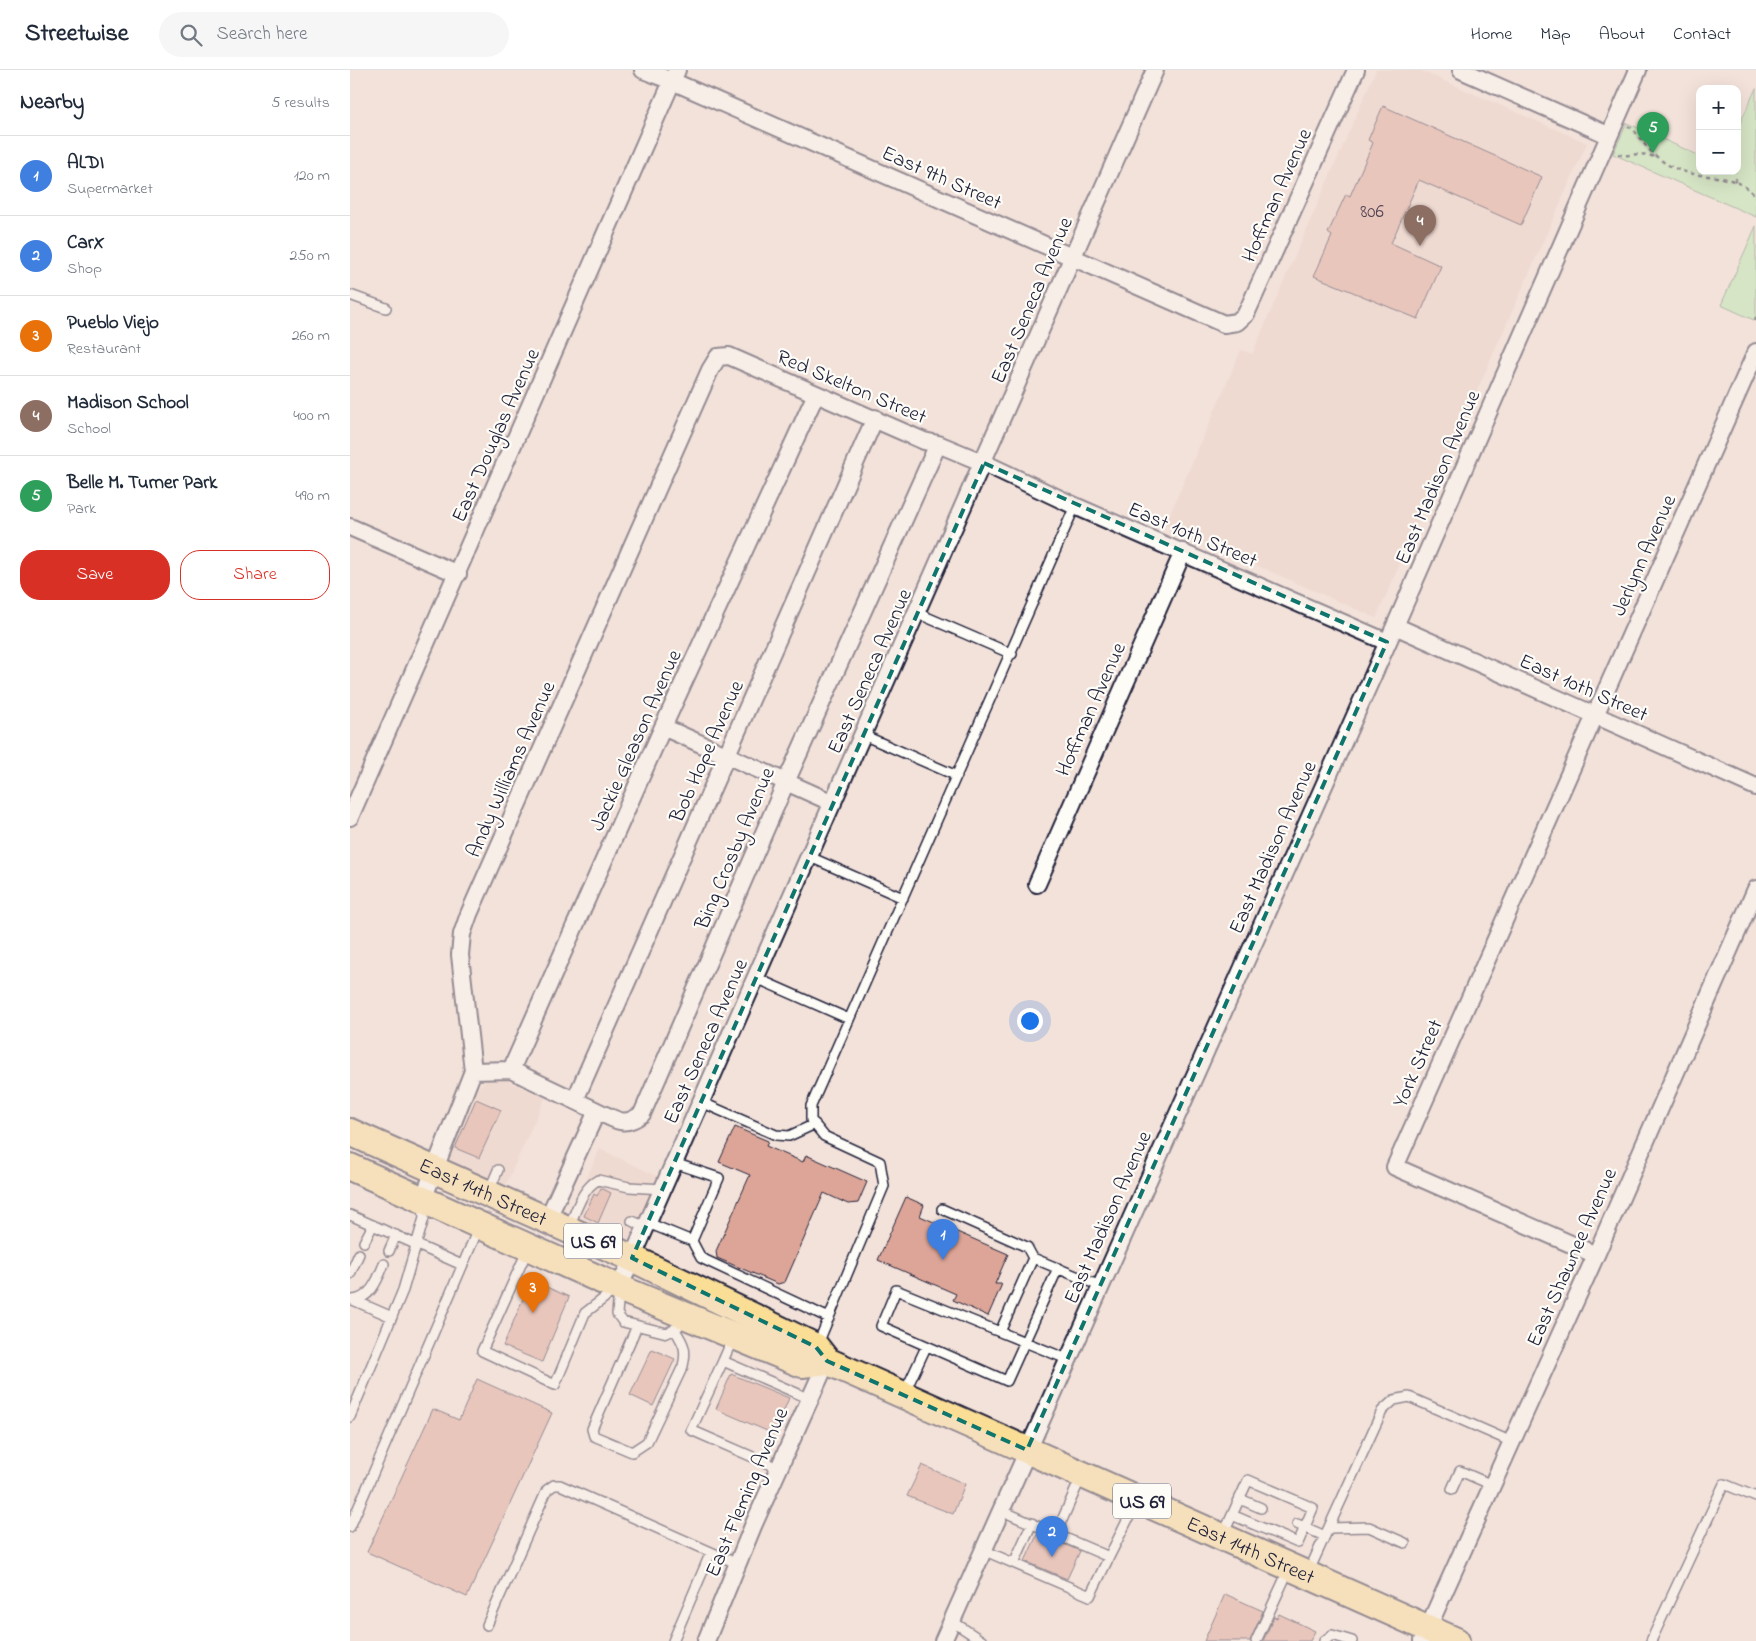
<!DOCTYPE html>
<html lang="en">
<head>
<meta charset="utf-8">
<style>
  :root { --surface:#fff; --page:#f6f6f7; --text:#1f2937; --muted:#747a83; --line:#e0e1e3; --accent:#d93025 }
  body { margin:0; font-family:"Indie Flower",sans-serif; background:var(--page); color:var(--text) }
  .controls { position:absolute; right:15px; top:15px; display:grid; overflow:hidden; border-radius:10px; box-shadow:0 5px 20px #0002 }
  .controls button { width:45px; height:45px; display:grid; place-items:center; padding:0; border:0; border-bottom:1px solid var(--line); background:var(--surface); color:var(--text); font:25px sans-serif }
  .you { position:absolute; left:679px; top:950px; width:18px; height:18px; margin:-12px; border:4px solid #fff; border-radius:50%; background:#1a73e8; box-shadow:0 0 0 8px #1a73e833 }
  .badge { display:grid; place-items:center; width:32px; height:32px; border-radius:50%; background:var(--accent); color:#fff; font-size:16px; font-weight:700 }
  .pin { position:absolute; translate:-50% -41px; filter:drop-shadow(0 1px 2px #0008) }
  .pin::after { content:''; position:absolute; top:26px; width:18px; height:15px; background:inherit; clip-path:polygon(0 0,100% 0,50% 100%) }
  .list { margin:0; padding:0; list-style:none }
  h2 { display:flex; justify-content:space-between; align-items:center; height:65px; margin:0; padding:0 20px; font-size:21px }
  h2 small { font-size:16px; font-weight:400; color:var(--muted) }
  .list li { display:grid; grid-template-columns:32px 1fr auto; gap:15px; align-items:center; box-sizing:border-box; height:80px; padding:0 20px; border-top:1px solid var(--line) }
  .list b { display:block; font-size:19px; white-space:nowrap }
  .list p { margin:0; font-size:16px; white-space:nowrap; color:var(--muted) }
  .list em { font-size:16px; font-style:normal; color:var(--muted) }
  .actions { display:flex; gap:10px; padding:15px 20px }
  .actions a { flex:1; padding:11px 0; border:1px solid var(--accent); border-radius:20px; text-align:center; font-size:18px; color:var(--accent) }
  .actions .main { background:var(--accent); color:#fff }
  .icon { flex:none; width:28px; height:28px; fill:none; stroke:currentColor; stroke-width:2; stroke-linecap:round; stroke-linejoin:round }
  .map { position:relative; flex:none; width:1406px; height:1571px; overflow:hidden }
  header { display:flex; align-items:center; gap:30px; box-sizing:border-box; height:70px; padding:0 25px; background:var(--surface); border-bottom:1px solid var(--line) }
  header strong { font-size:24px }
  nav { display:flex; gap:28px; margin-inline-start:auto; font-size:18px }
  .search { width:350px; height:45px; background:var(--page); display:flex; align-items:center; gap:12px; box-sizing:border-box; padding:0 18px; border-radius:28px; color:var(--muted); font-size:19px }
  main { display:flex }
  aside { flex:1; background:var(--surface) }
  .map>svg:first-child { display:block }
  .built { fill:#ecd0c6 }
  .green { fill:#b3e8aa; stroke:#6a8572 }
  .building { fill:#dda597; stroke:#22223b }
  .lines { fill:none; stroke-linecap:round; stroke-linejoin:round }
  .lane-casing { stroke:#22223b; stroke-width:12 }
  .street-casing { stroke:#22223b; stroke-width:20 }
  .primary-casing { stroke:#22223b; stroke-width:30 }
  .path { stroke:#22223b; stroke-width:2.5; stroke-dasharray:4 4; stroke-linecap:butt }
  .lane { stroke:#fdfcf7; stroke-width:9 }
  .street { stroke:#fdfcf7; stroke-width:16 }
  .primary { stroke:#fbde96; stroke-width:26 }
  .marked { fill:none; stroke:#0f766e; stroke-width:4; stroke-dasharray:10 6; stroke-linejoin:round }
  .labels { text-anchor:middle; stroke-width:4.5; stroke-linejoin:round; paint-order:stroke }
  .number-label { font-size:19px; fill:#514352 }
  .shield { fill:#fdfcf7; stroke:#646373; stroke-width:1 }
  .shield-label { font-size:20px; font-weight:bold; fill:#22223b }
  .street-label { font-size:21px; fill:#22223b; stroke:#fdfcf7 }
</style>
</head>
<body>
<header>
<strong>Streetwise</strong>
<div class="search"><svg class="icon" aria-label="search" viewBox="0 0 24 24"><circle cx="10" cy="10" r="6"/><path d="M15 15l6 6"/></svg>Search here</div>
<nav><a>Home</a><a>Map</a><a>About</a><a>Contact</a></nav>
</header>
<main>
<aside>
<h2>Nearby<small>5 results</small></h2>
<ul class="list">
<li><span class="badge" style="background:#3f7fe0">1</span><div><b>ALDI</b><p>Supermarket</p></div><em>120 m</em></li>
<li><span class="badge" style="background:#3f7fe0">2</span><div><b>CarX</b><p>Shop</p></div><em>250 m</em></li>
<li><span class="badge" style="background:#e8710a">3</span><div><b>Pueblo Viejo</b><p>Restaurant</p></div><em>260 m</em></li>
<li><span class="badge" style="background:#8d6e63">4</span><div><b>Madison School</b><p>School</p></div><em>400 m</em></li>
<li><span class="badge" style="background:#2e9e5b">5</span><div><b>Belle M. Turner Park</b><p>Park</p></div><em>490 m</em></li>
</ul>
<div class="actions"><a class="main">Save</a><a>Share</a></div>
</aside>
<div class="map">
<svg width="1406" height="1571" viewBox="0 0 1406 1571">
  <rect width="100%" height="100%" fill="#f3e2da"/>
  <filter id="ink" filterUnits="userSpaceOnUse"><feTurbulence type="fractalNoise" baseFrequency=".02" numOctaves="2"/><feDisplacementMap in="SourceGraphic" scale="10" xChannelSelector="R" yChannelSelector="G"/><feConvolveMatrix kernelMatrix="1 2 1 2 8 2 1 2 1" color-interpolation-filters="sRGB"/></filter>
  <g filter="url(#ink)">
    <!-- built -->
    <path class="built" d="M1026 0H1069L1237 73 1026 548 815 455 891 280 902 284Z
      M151 1008 195 1028 153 1121 102 1096 99 1088 100 1079 128 1017 136 1010Z
      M250 1079 309 1107 284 1164 275 1171 217 1150Z"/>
    <!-- green -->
    <path class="green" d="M1406 18V147L1263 84 1277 53 1350 86V101H1387V60Z
      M1406 156V251L1371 235Z"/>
    <!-- building -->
    <path class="building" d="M1033 36 1192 107 1171 155 1069 110 1041 173 1091 196 1068 249 964 206 982 166 978 163 996 124 1000 126 1023 73 1018 70Z
      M126 1029 151 1040 129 1088 105 1078Z
      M385 1057 418 1071 416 1076 453 1092 456 1085 517 1112 508 1133 498 1134 474 1123 435 1212 428 1214 367 1188 366 1181 400 1105 369 1092Z
      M251 1118 261 1123 248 1153 234 1146 244 1124 247 1126Z
      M556 1127 574 1135 570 1146 658 1184 645 1214H652L638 1246 603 1230 606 1224 528 1190Z
      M181 1210 219 1227 192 1292 153 1276Z
      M302 1279 325 1289 303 1336 280 1325Z
      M381 1304 439 1328 424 1364 366 1339Z
      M127 1309 202 1343 117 1527 17 1482 83 1339 109 1350Z
      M572 1395 615 1414 603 1444 557 1426Z
      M688 1463 730 1481 717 1509 675 1491Z
      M875 1524 913 1541 900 1571H854Z
      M929 1544 965 1561 960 1571H913L924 1547 927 1548Z"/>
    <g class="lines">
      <defs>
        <path id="lane" d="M0 225 36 238
          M567 543 662 584
          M513 665 607 706
          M460 787 553 828
          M406 908 499 949
          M351 1032 426 1065 439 1066 465 1054
          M324 1093 369 1108 342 1171
          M139 1121 148 1100
          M592 1139 677 1177 683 1188
          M0 1145 112 1195
          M282 1151 296 1157
          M298 1153 342 1171 351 1188 479 1248
          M219 1156C227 1140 232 1118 248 1110L279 1117 313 1119
          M14 1172 23 1155
          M178 1179 132 1281 205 1315 235 1243 266 1219
          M39 1181 46 1165
          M0 1204 9 1184
          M269 1220 267 1244 273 1252 317 1263 328 1257
          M0 1230C20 1231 28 1209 34 1194
          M3 1230 42 1247
          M287 1256 242 1359 244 1366 282 1382 297 1372 333 1296C337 1280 334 1274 325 1260
          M650 1262 546 1220 531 1256 657 1311 708 1198
          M383 1268 373 1291 460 1329
          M467 1276 534 1116 530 1092 474 1066 461 1050V1036L725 436
          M717 1289 650 1262 683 1188 750 1216
          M373 1291 341 1360 428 1398
          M554 1324 576 1277
          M0 1347 53 1220 74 1148 73 1133
          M1102 1419 1110 1401 1142 1415
          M890 1429 911 1438
          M650 1440 759 1487 787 1431
          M947 1454 975 1466
          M0 1457 129 1157
          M979 1458 1019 1457 1055 1473
          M706 1464 731 1407
          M873 1465 898 1410 963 1438 948 1473 882 1445
          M633 1480 740 1526 759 1487
          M664 1493 682 1453
          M958 1503 1032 1341 1044 1330 1059 1327 1162 1372
          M602 1551 632 1571
          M137 1555 197 1420 204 1415H210L388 1494
          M323 1571 361 1482
          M906 1571 939 1499
          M974 1571 982 1565 1002 1571
          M1301 1571 1374 1414 1406 1427"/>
        <path id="street" d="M293 0 322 11 874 254 887 252 896 244 1006 0
          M1111 0 1258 65
          M0 457 108 504
          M1045 556 1406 717
          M313 657 483 733
          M0 747 327 0
          M687 814 833 482
          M161 1000 247 1041
          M123 1001 161 1000 313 657 466 324
          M225 1030 525 348
          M73 1129 123 1001 110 885 112 864 119 844 360 300 368 287 379 286 574 371 588 374 634 393 725 436 1037 572
          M197 1150 247 1041C267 1050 273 1058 292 1044L436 712 588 374
          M1246 1185 1045 1097 1406 282
          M269 1218 805 0
          M356 1571 403 1456 477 1291
          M593 1571 1045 556 1288 0
          M1072 1571 1246 1185 1406 819"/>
        <g id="primary">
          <path id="s1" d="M0 1062 282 1188 466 1277 477 1291 1106 1571"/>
          <path d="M0 1097 269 1218 452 1294 477 1291"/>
        </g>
      </defs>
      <!-- lane casing -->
      <use href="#lane" class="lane-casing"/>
      <!-- street casing -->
      <use href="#street" class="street-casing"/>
      <!-- primary casing -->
      <use href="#primary" class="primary-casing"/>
      <!-- path -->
      <path class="path" d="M1278 56C1285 60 1286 64 1291 70 1300 82 1313 94 1327 99 1354 111 1384 100 1406 127
        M1268 84C1278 88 1291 80 1306 88
        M1385 112 1387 106
        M1405 250 1406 247"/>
      <!-- lane -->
      <use href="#lane" class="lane"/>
      <!-- street -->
      <use href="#street" class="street"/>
      <!-- primary -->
      <use href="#primary" class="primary"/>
    </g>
  </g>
  <!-- marked area -->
  <path d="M0 0H1406V1571H0ZM634 393 1037 572 677 1380 477 1291 466 1277 282 1188Z" fill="#f3e2da" fill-opacity=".55" fill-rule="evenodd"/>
  <path class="marked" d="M634 393 1037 572 677 1380 477 1291 466 1277 282 1188Z"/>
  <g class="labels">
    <!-- number labels -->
    <g class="number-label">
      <text x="1022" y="147">806</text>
    </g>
    <!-- shield labels -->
    <g class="shield">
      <rect x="214" y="1153.5" width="58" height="35" rx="4"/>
      <rect x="763" y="1413.5" width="58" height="35" rx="4"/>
    </g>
    <g class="shield-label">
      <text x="243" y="1178">US 69</text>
      <text x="792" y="1438">US 69</text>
    </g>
    <!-- street labels -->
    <g class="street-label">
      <text transform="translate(592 107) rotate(24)" y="7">East 9th Street</text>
      <text transform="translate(926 125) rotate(-66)" y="7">Hoffman Avenue</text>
      <text transform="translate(681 230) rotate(-67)" y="7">East Seneca Avenue</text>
      <text transform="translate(502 316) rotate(23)" y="7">Red Skelton Street</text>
      <text transform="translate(145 365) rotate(-66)" y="7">East Douglas Avenue</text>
      <text transform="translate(1087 407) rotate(-67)" y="7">East Madison Avenue</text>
      <text transform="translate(843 464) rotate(23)" y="7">East 10th Street</text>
      <text transform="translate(1293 485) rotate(-66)" y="7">Jerlynn Avenue</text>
      <text transform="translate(519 601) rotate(-66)" y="7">East Seneca Avenue</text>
      <text transform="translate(1234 617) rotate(24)" y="7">East 10th Street</text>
      <text transform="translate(740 639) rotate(-66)" y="7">Hoffman Avenue</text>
      <text transform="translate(285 670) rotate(-66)" y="7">Jackie Gleason Avenue</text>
      <text transform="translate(356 681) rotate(-66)" y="7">Bob Hope Avenue</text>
      <text transform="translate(160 699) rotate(-66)" y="7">Andy Williams Avenue</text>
      <text transform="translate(922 777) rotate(-66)" y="7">East Madison Avenue</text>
      <text transform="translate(384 778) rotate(-67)" y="7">Bing Crosby Avenue</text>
      <text transform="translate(355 971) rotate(-66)" y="7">East Seneca Avenue</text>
      <text transform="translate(1067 993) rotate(-66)" y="7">York Street</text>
      <text dy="7" stroke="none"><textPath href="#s1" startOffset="146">East 14th Street</textPath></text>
      <text transform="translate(757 1147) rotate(-66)" y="7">East Madison Avenue</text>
      <text transform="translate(1221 1187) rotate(-66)" y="7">East Shawnee Avenue</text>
      <text transform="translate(396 1422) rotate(-67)" y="7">East Fleming Avenue</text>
      <text dy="7" stroke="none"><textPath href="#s1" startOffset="995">East 14th Street</textPath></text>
    </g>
  </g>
</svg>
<div class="controls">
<button>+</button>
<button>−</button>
</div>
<div class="you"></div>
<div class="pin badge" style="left:593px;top:1190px;background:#3f7fe0">1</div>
<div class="pin badge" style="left:702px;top:1487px;background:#3f7fe0">2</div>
<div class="pin badge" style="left:183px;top:1243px;background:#e8710a">3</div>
<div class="pin badge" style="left:1070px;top:176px;background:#8d6e63">4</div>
<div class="pin badge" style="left:1303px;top:83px;background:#2e9e5b">5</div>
</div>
</main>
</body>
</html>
